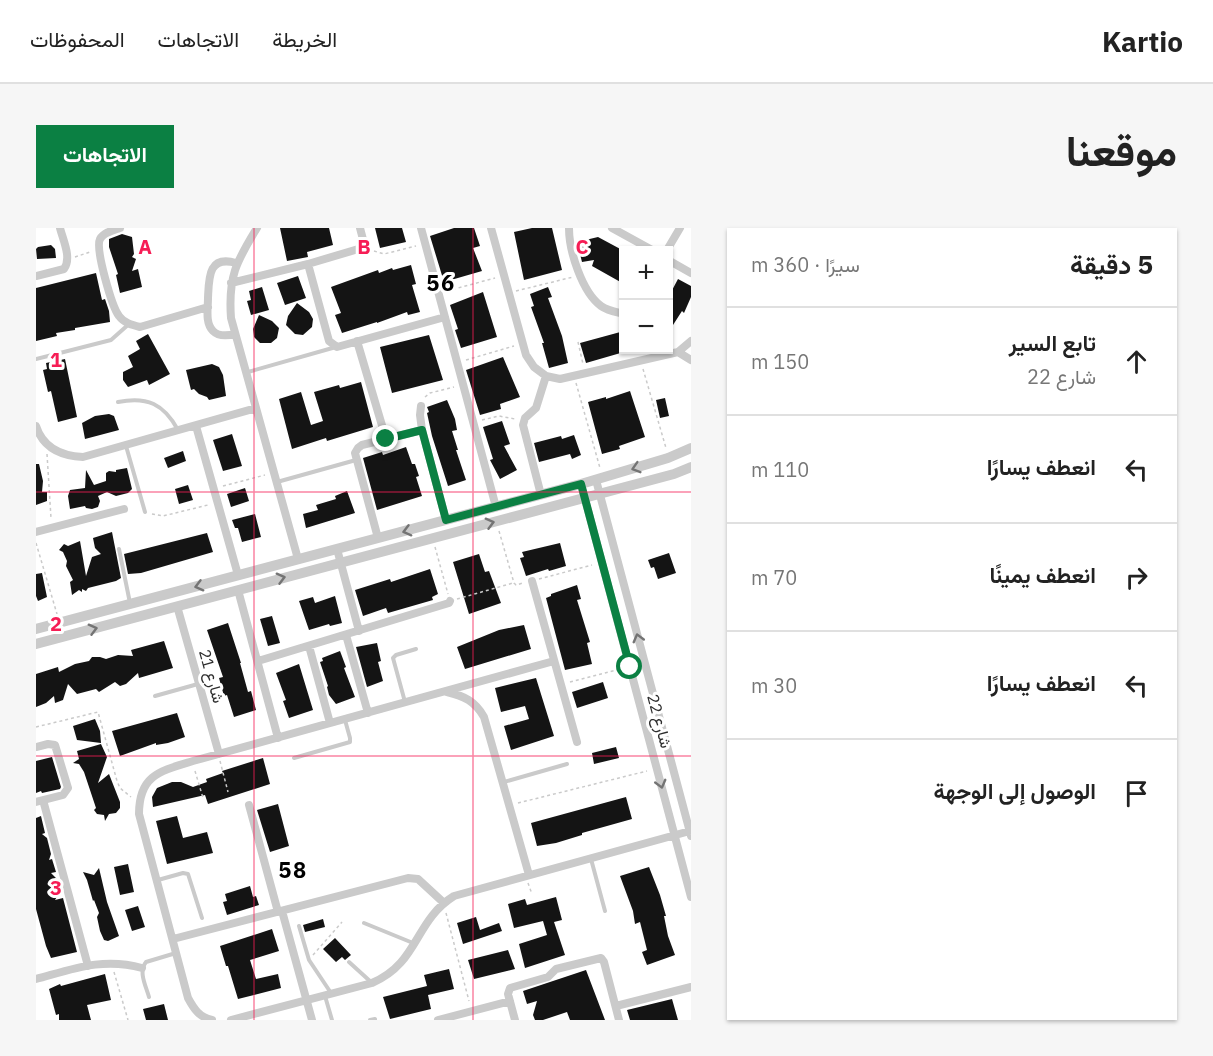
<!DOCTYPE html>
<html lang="ar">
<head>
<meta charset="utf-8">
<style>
  :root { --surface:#fff; --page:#f6f6f6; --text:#222; --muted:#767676; --line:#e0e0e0; --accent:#0b8043 }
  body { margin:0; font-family:"IBM Plex Sans",Vazirmatn,sans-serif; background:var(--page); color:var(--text); direction:rtl }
  .controls { position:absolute; right:18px; top:18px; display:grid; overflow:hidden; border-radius:0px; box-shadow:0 2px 4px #0004 }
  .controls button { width:54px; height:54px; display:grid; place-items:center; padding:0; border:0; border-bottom:2px solid var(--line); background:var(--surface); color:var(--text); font:30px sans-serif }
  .stop { position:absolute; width:18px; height:18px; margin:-14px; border:4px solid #0b8043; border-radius:50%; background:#fff }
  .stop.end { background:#0b8043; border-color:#fff; box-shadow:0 2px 6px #0008 }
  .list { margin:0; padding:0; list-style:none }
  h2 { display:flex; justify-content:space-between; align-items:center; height:78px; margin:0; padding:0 24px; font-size:26px }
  h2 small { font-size:20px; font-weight:400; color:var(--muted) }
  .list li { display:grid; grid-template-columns:39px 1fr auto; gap:18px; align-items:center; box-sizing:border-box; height:108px; padding:0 24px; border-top:2px solid var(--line) }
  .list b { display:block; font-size:22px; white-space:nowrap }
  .list p { margin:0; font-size:20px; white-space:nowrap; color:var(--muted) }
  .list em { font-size:20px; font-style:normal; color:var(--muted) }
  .icon { flex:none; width:33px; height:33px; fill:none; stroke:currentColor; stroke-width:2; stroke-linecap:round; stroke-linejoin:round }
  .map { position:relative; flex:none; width:655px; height:792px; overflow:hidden; direction:ltr; border-radius:0px }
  header { display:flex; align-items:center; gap:36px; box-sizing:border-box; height:84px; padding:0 30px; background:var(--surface); border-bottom:2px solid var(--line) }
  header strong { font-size:28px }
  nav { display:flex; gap:33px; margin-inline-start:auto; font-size:21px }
  .intro { display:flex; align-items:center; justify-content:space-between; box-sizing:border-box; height:144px; padding:0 36px }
  h1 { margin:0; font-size:42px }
  .button { padding:15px 27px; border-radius:0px; background:var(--accent); color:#fff; font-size:21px; font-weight:700 }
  main { display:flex; gap:36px; padding:0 36px }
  aside { flex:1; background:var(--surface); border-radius:0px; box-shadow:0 2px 4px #0004 }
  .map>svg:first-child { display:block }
  .building { fill:#141414 }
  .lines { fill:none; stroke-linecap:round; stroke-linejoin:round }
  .path { stroke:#cacaca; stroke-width:1.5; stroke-dasharray:3 3; stroke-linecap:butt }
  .service { stroke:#cacaca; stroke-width:4 }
  .minor { stroke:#cacaca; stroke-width:8 }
  .tertiary { stroke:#cacaca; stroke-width:10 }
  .oneway { stroke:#747474 }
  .route { stroke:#0b8043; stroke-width:8 }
  .grid { fill:none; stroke:#f61d55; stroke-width:1.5; stroke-opacity:0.55 }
  .labels { text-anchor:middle; stroke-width:6; stroke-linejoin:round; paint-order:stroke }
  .street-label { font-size:16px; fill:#2d2d2d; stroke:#fff }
  .district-label { font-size:22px; font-weight:bold; letter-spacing:1.5px; fill:#000; stroke:#fff }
  .grid-label { font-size:20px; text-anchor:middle; font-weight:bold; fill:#f61d55; stroke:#fff; stroke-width:6; stroke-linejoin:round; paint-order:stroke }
</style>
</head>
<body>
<header>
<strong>Kartio</strong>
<nav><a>الخريطة</a><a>الاتجاهات</a><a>المحفوظات</a></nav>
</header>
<div class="intro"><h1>موقعنا</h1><a class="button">الاتجاهات</a></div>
<main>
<aside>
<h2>5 دقيقة<small>سيرًا · 360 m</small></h2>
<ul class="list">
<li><svg class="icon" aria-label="ahead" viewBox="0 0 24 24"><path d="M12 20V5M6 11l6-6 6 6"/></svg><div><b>تابع السير</b><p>شارع 22</p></div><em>150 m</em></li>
<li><svg class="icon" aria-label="left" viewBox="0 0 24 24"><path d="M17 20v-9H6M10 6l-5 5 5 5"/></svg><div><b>انعطف يسارًا</b></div><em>110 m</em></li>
<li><svg class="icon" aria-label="right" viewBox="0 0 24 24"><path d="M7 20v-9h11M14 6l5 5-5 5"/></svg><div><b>انعطف يمينًا</b></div><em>70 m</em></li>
<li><svg class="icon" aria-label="left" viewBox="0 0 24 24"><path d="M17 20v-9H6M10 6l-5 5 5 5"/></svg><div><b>انعطف يسارًا</b></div><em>30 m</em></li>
<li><svg class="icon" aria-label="arrive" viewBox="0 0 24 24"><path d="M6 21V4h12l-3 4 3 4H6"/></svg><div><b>الوصول إلى الوجهة</b></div></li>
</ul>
</aside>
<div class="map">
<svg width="655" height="792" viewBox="0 0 655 792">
  <rect width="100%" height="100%" fill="#fff"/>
  <!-- building -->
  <path class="building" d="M244 0H293L297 17 271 24 272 29 251 33Z
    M339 0H366L370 14 344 20Z
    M418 0H438L444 18 437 20 446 43 408 54 394 8Z
    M496 0H516L526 42 488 52 478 4Z
    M86 6 96 9 98 26 96 29 100 31 96 43 102 41 106 59 84 65 80 47 82 46 73 19V11Z
    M562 9 588 23V56L556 38 558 32 546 34 541 14Z
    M15 17 19 21 20 30 1 31 0 21 2 19Z
    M375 37 380 56 376 57 384 84 372 87 371 84 341 95V94L306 105 299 87 305 85 295 59 342 42 343 45 356 40 357 42Z
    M60 45 66 72 69 71 73 83 74 94 39 100V102L20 105 21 108 0 113V60Z
    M262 48 270 70 249 77 241 55Z
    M642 51 655 58V69L648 85 646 83 637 97 633 92V68Z
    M226 59 233 82 215 87 211 73 215 72 213 63Z
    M512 59 516 69 512 70 526 108 532 135 513 140 506 115H508L495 79 498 78 494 66Z
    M447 64 461 109 425 120 419 102 422 101 414 77Z
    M261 75 273 84 277 91 276 99 267 107 259 106 250 97 252 88Z
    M223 87 236 93 243 100 241 110 235 115H224L218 109 217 101Z
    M588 103V124L550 135 544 115Z
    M112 106 134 146 113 157 111 152 92 159 87 152V144L97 139 92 128 104 121 100 113Z
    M393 107 407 152 356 165 344 119Z
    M467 129 484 169 464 176 465 181 444 187 430 142Z
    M29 131 41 189 22 194 15 163 12 164 7 142 11 141 10 135Z
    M176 136 183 139 187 147 190 168 173 172 171 169 163 166 158 161 155 162 150 142Z
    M325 154 337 199 291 213 290 210 256 221 243 171 265 164 275 197 287 193 278 164 303 157 304 160Z
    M594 163 609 209 583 218 584 221 566 226 552 174 570 169V171Z
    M629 170 633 188 624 190 620 172Z
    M411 172 419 191 421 202 416 203 422 222H420L430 252 412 258 396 208 391 185 393 184 391 179Z
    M73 186 78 188 83 202 49 211 46 195 59 188Z
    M466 193 474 216 468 218 481 242 464 251 454 232 457 231 447 199Z
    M196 206 206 238 187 243 177 212Z
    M538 207 545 227 536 231 534 226 503 234 498 215 525 208 526 211Z
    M370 219 376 236H379L383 248 380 249 386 268 341 282 327 230 346 224 347 227Z
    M147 223 150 233 132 240 128 230Z
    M0 236H3L7 253 6 264H11V273L0 277Z
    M91 240 96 261 92 265 80 268 71 264 62 268 64 273 62 279 56 281 50 280 49 278 34 281 32 268 34 262 49 260 50 242 58 257 70 253V245L73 243 80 244V242Z
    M152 257 157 272 143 276 139 261Z
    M209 260 213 273 195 279 191 266Z
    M311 263 319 285 270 300 267 286 282 282 280 277 300 271 299 268Z
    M219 286 225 309 206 314 202 300H199L196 292Z
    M76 304 85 350 80 353 52 360 50 363 46 361V364L43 362 36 367 34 354 37 352 30 338 31 333 27 324 23 322 28 316 32 318 44 313 50 348 56 329 65 326 59 320 57 310Z
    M171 305 177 324 105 345 92 346 88 326Z
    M524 315 530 338 513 343 512 341 490 348 484 330 488 329 486 324Z
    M633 325 640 345 622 351 618 339 615 340 612 332Z
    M443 326 449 344 453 343 465 375 433 386 417 334Z
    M394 341 402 366 396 369 397 372 352 385 350 380 327 388 319 362 354 351 355 354Z
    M6 345 11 369 2 373 0 368V346Z
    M541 357 545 371 541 372 554 414 551 415 556 436 529 442 510 370 515 368V366Z
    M299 368 306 395 294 398 293 396 273 402 263 373 277 369 279 375Z
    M236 388 244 415 232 418 224 391Z
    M192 395 205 435H204L212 464 215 463 220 482 198 489 191 467 188 468 183 450 187 449 171 402Z
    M488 397 495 421 429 441 421 419 463 402Z
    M128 413 137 440 103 450 102 445 90 456 84 458 79 454 63 464 60 461 41 466 32 456 27 472 19 475 18 468 10 475 0 479V446L22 439 23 444 39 436 53 433 56 429H64L70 431 82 427 97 428 95 422Z
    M341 415 345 433 342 434 347 453 331 459 320 419Z
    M304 423 310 439 308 440 319 469 300 476 293 467 291 459 292 458 284 434 287 433 286 430Z
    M263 436 277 482 253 490 247 473 250 472 240 445Z
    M500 450 518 508 475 522 468 498 493 491 489 478 465 484 459 460Z
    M567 454 572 470 541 480 536 464Z
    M141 485 149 509 132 515 120 517V515L84 528 76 503Z
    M59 491 64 503 65 515 41 512 37 498Z
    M65 516 71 529 62 555 73 546 84 574V580L80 585 73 586 69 593 68 587 61 586 58 582 60 580 48 544 43 536 37 535 43 531 41 523Z
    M580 519 583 530 558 536 556 525Z
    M16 529 25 559 24 561 6 565 5 563 0 565V533Z
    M227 530 234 556 172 576 169 567 117 579 116 569 121 560 136 554H145L157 559 171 554 170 551 187 545 186 543Z
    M590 569 596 591 546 605V607L520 615 501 618 495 595Z
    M242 576 253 618 234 624 221 582Z
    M5 588 9 605 6 606 11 610 15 626 13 632 16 631 20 644 15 645 22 652 25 662 19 672 27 670 41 724 15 730 10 718 0 681V590Z
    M141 588 147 610 171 604 177 625 131 636 120 593Z
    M92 636 98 664 84 667 78 639Z
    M613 639 624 667 630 688H628L632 708 639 727 611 737 606 724 611 722 604 694 599 696 597 683 584 648Z
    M63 640 71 674 83 708 72 713 68 712 64 703 61 689 63 685 58 672 57 673 51 652 47 644 58 647Z
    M214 658 217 669 220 668 223 677 191 687 187 674 191 673 189 666Z
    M520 669 526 692 518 694 529 727 489 740 483 716 511 707 507 693 478 700 472 676 489 671 491 677Z
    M102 678 109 699 96 703 89 682Z
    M440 689 444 702 463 695 466 703 427 716 421 695Z
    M287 691 289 699 269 704 267 697Z
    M236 701 243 723 214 732 220 751 242 746 245 760 202 771 192 738H190L184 718Z
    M299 710 315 727 309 732 306 729 300 734 287 721Z
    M472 722 479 741 438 751 432 732Z
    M413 741 418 761 392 767 395 781 354 791 347 769 391 758 388 747Z
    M550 742 569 792H534L531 784 507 792H499L497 787 501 773 491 776 487 763Z
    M69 746 75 772 51 777 55 792H23V786L20 787 13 761 24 756 25 758Z
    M636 771 642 792H594L591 782Z
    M128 776 132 792H110L107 781Z"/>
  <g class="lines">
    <!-- path -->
    <path class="path" d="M338 23 348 26 380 18
      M39 29 54 24
      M411 63 459 50
      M480 63 537 49
      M542 114 547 136
      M430 132 478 118
      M607 141 630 220
      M540 155 564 240
      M389 169 394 165 418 159
      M446 192 463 188 479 191
      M11 226 15 290
      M187 258 229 247
      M116 286 127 288 172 277
      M463 303 478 355 480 357 487 355
      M0 315 21 386
      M399 319 412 366
      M503 351 556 337
      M421 371 477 355
      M534 454 584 441
      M0 499 62 484 81 553 84 560 95 569
      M184 533 192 564
      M159 543 167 570
      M482 575 611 543
      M492 655 496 666
      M410 685 433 773
      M277 727 306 694
      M78 744 92 792"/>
    <!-- service -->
    <path class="service" d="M0 131 75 112 93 96
      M212 144 300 119
      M82 174C111 168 128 176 142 202
      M90 218 109 284
      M241 254 320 232
      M83 321 94 375
      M119 468 162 456
      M369 474 357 430 360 427 380 421
      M258 530 314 514V510L309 492
      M468 554 531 536
      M555 631 569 683
      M122 652 147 645 152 646 166 690
      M328 695 377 715
      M263 698 273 732 295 765
      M313 734 335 754
      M289 768 296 792
      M113 769C110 758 102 744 110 734L140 725
      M334 792 339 791"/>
    <!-- minor -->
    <path class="minor" d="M84 0C78 2 68 4 64 11 59 21 76 79 83 88 88 95 96 97 104 99L172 79
      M221 0C200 34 192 49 195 90L262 331
      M385 0 460 279
      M455 0 490 127 498 139 510 148 524 151 642 124 655 113
      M533 0C533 23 546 64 565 78 572 83 580 84 588 86
      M576 0 616 22
      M631 22 644 0
      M632 32 655 45
      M272 36 293 113 301 119 409 89
      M0 48 28 41C36 30 27 12 24 0
      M195 55 272 36 329 19 324 0
      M199 106C191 108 183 109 177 103 169 95 172 81 172 70 173 50 172 27 200 35
      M321 113 350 211
      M642 124 655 132
      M385 178 384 187 386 202 410 292
      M0 198C7 220 25 228 47 229L220 180
      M160 198 202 347
      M560 252 655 608
      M545 256 655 669
      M505 267 487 197 489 190 500 180 510 148
      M0 304 88 281
      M342 310 319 225 322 220 326 217 386 202
      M301 321 323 403
      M496 353 541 514
      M202 362 242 510
      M141 378 183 526
      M310 407 332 485
      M273 418 294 495
      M222 433 413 375 414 373
      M411 464C428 468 439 473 448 489L493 647
      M0 519 12 516 19 517 32 560 27 567 0 574
      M7 572 52 738
      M213 577 242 684
      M246 683 276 792
      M137 711 372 650 382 651 408 675
      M0 751C37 741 67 729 106 740
      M580 778 655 759
      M176 792C163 789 158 781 152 770L103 586C103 547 124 543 157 533L518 433
      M195 792 336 755C383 735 378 693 418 668L654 603
      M402 792 474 773
      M479 792 472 766 474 760 512 749 520 741 565 730 568 734 583 792"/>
    <!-- tertiary -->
    <path class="tertiary" d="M0 401 545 256 632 230 655 220
      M0 416 638 246 655 239"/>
  </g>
  <!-- one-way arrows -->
  <defs><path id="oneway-chevron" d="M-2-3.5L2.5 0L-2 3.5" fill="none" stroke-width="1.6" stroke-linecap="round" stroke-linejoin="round" transform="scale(1.5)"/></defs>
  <g class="oneway">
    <use href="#oneway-chevron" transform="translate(600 240) rotate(163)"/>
    <use href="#oneway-chevron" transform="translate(454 295) rotate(-15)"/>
    <use href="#oneway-chevron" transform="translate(371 303) rotate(165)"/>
    <use href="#oneway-chevron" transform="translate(245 350) rotate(-15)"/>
    <use href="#oneway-chevron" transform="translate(163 358) rotate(165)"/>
    <use href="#oneway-chevron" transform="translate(57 401) rotate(-15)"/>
    <use href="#oneway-chevron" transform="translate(602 410) rotate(-105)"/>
    <use href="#oneway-chevron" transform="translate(625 556) rotate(75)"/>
  </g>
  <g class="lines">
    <!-- route -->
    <path class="route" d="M350 211 386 202 410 292 545 256 594 439"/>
  </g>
  <!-- grid -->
  <path class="grid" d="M218 0V792M437 0V792M0 264H655M0 528H655"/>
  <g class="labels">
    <!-- street labels -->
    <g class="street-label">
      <text transform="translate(176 448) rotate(74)" y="6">شارع 21</text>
      <text transform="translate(624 493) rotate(75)" y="6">شارع 22</text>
    </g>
    <!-- district labels -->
    <g class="district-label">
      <text x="405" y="63">56</text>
      <text x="257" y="650">58</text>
    </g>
  </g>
  <g class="grid-label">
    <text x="109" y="26">A</text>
    <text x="328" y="26">B</text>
    <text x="546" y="26">C</text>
    <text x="20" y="139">1</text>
    <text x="20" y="403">2</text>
    <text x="20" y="667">3</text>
  </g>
</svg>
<div class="controls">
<button>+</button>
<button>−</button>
</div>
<div class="stop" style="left:594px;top:439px"></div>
<div class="stop end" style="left:350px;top:211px"></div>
</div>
</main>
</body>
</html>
